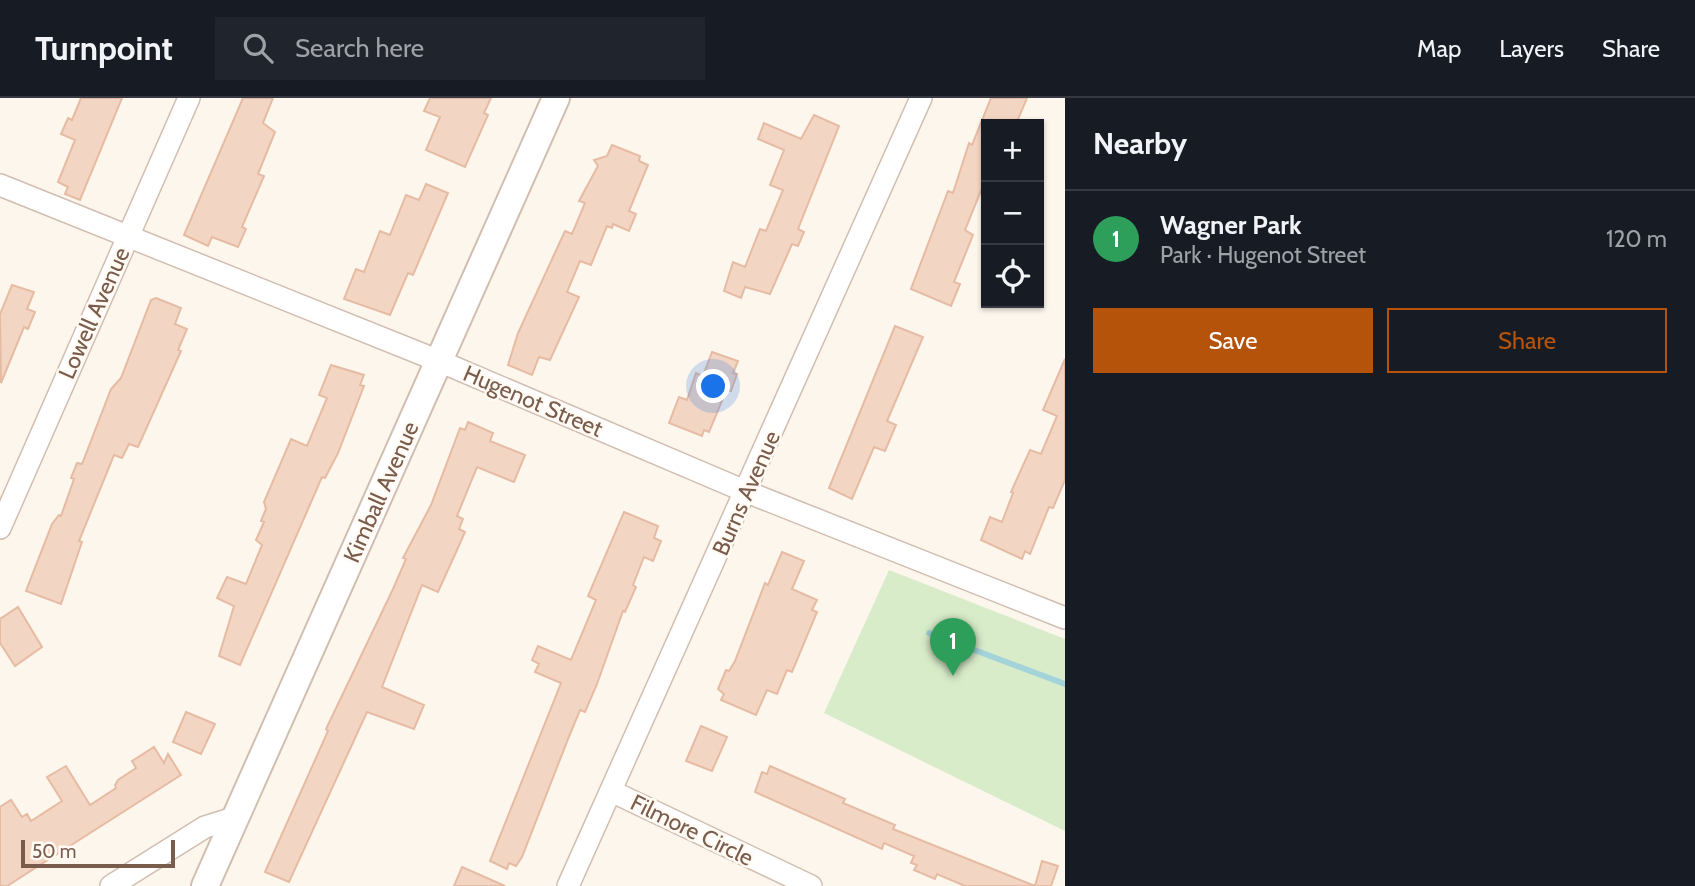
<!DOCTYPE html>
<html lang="en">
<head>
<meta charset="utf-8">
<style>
  :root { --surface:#171b24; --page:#20242c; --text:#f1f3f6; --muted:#9ea1a6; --line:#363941; --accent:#b45309 }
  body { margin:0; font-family:Cabin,sans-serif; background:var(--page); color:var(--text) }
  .controls { position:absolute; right:21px; top:21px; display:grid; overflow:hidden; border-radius:0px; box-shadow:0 2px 5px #0004 }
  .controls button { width:63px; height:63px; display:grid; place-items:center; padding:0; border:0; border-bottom:2px solid var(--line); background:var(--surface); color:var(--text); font:35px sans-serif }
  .scale { position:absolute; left:21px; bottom:18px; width:154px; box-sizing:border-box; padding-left:7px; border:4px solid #7a5c4d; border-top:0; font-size:19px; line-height:24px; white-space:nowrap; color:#7a5c4d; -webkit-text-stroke:5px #fffaf3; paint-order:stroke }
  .you { position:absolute; left:714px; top:289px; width:24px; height:24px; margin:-18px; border:5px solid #fff; border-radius:50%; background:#1a73e8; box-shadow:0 0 0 10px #1a73e833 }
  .badge { display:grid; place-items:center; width:46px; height:46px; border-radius:50%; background:var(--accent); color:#fff; font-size:23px; font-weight:700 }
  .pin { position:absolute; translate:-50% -58px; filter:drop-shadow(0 2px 4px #0008) }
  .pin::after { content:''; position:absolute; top:37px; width:24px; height:21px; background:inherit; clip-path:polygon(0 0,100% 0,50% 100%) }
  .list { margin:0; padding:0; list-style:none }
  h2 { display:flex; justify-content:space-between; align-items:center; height:91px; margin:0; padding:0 28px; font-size:30px }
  h2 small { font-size:23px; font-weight:400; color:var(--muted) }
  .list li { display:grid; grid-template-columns:46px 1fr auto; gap:21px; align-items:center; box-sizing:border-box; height:98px; padding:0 28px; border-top:2px solid var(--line) }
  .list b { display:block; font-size:26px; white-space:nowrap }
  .list p { margin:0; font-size:23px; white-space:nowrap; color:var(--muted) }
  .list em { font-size:23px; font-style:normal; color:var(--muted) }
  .actions { display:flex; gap:14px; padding:21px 28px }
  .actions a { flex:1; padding:16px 0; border:2px solid var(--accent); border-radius:0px; text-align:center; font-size:24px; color:var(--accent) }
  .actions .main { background:var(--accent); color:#fff }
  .icon { flex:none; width:38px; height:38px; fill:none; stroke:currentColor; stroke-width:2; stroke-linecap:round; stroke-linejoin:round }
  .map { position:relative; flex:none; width:1065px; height:788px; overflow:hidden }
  header { display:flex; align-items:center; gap:42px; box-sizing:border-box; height:98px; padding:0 35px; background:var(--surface); border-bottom:2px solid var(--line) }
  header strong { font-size:33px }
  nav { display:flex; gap:38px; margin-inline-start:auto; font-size:24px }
  .search { width:490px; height:63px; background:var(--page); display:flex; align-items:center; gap:18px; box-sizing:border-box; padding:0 24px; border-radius:0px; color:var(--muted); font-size:26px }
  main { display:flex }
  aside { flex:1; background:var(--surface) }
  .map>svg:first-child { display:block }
  .green { fill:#d8ecc9 }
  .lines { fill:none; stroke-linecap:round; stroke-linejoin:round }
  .stream { stroke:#a5d3da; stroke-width:6 }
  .building { fill:#f3d5c3; stroke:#e6bba3; stroke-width:2 }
  .minor-casing { stroke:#d1beb0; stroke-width:24 }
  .tertiary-casing { stroke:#d1beb0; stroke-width:30 }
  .minor { stroke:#fff; stroke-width:21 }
  .tertiary { stroke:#fff; stroke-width:26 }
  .labels { text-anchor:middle; stroke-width:5; stroke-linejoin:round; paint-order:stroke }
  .street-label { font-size:23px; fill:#7a5c4d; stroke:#fffaf3 }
</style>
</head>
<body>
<header>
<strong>Turnpoint</strong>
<div class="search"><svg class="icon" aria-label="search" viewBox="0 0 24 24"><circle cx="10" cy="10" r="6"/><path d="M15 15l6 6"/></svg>Search here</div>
<nav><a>Map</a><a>Layers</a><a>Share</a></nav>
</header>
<main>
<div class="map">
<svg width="1065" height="788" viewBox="0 0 1065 788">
  <rect width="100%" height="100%" fill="#fdf6ec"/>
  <!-- green -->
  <path class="green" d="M889 472 1065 541V733L824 615Z"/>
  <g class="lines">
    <!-- stream -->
    <path class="stream" d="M929 535 1065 586"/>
  </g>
  <!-- building -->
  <path class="building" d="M81 0H122L80 102 65 96 68 89 58 84 75 42 61 36 68 20 72 22Z
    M243 0H273L263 25 275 34 258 76 264 78 242 129 246 131 238 149 212 139 208 148 184 137Z
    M430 0H491L484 15 488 17 465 69 426 52 440 19 424 13Z
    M991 0H1027L1016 26H986V92L982 90 965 132 973 137 954 184 960 186 951 208 911 191 948 93 953 95 969 45 972 47Z
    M814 17 839 28 798 131 804 134 798 148 792 146 770 196 745 189 741 200 724 193 733 164 745 169 760 131 766 133 783 92 770 87 784 52 758 41 764 25 801 41Z
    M612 47 640 58 639 63 648 67 629 113 636 116 629 133 613 126 612 130 607 128 591 167 580 163 567 194 579 199 550 262 539 259 532 277 508 267 518 235 565 133 572 136 585 105 579 103 598 68 594 62 607 58Z
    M426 86 448 95 413 177 408 175 390 217 344 201 356 171 364 174 380 133 390 137 406 97 419 102Z
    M12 187 34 194 27 211 35 214 28 231 24 229 1 285 0 216Z
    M156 200 181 210 175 226 187 231 178 252 181 253 138 349 129 346 122 360 114 357 79 443 82 444 61 506 26 493 52 426 59 417 61 418 74 381 71 380 77 365 82 366 111 291 121 280 151 202Z
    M895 228 923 239 887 323 896 327 885 353 874 349 852 401 829 390Z
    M712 254 738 263 733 275 737 276 731 293 727 292 724 298 709 334 704 332 702 338 669 325 679 299 687 302 696 275 703 278Z
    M1065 261V382L1053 410 1049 409 1030 456 1025 453 1022 461 981 442 990 419 1002 424 1013 395 1011 394 1030 352 1041 356 1057 318 1043 312Z
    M331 267 364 277 360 287 364 288 338 355 325 380 322 379 240 567 219 558 234 508 217 500 227 479 246 486 262 447 256 442 264 424 261 423 266 411 264 404 291 341 307 348 327 300 319 297Z
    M468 324 493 335 490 343 525 357 514 384 477 369 457 418 463 421 459 431 465 434 457 452 438 494 422 487 382 589 424 607 414 631 367 614 289 784 265 774 328 633 326 631 393 491 406 461 403 460 431 407 460 330 465 332Z
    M624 414 658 428 654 440 661 443 653 463 644 459 633 487 636 489 625 514 623 513 597 586 585 614 580 612 568 641 522 759 516 768 509 765 507 771 490 763 561 585 535 574 539 566 532 562 538 548 571 562 596 502 588 498Z
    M782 454 804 463 792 491 817 502 812 512 817 514 792 574 787 572 777 596 767 592 756 617 721 602 724 596 718 591 726 572 729 573 735 563 765 485 768 487Z
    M18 509 42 549 15 568 0 545V521Z
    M186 614 215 626 201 656 173 644Z
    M701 628 727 639 712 673 686 663Z
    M154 649 164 665 168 656 181 677 7 788H0V709L11 702 22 719 27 716 31 723 62 703 47 679 66 668 90 707 116 690 115 687 118 682 136 670 132 663Z
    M770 668 845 701 843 705 895 727 893 731 1035 788 1042 763 1058 768 1051 788H965L937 776 935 781 914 772 917 767 911 765 914 758 884 745 882 751 755 694 762 674 767 676Z
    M462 769 505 788H454Z"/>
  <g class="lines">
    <defs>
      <path id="minor" d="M0 87 439 263 747 394 1065 520
        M0 430 189 0
        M611 693 811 788
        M111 788 205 729 237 719
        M568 788 921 0"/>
      <path id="tertiary" d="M205 788 556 0"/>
    </defs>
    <!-- minor casing -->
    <use href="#minor" class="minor-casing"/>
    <!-- tertiary casing -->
    <use href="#tertiary" class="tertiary-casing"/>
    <!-- minor -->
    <use href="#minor" class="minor"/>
    <!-- tertiary -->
    <use href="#tertiary" class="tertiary"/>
  </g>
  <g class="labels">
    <!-- street labels -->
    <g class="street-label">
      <text transform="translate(94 215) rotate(-66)" y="8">Lowell Avenue</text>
      <text transform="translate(533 303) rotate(23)" y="8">Hugenot Street</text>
      <text transform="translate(381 394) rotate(-66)" y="8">Kimball Avenue</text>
      <text transform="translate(746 395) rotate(-66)" y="8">Burns Avenue</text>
      <text transform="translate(692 732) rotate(26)" y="8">Filmore Circle</text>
    </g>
  </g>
</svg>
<div class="controls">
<button>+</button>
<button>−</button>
<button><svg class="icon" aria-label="locate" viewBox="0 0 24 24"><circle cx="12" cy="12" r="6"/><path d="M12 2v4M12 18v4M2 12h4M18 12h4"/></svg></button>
</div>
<div class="scale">50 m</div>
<div class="you"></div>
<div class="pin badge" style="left:953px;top:578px;background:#2e9e5b">1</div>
</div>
<aside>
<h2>Nearby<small></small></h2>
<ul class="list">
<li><span class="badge" style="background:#2e9e5b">1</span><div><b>Wagner Park</b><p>Park · Hugenot Street</p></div><em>120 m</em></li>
</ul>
<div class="actions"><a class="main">Save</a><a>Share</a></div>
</aside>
</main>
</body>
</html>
